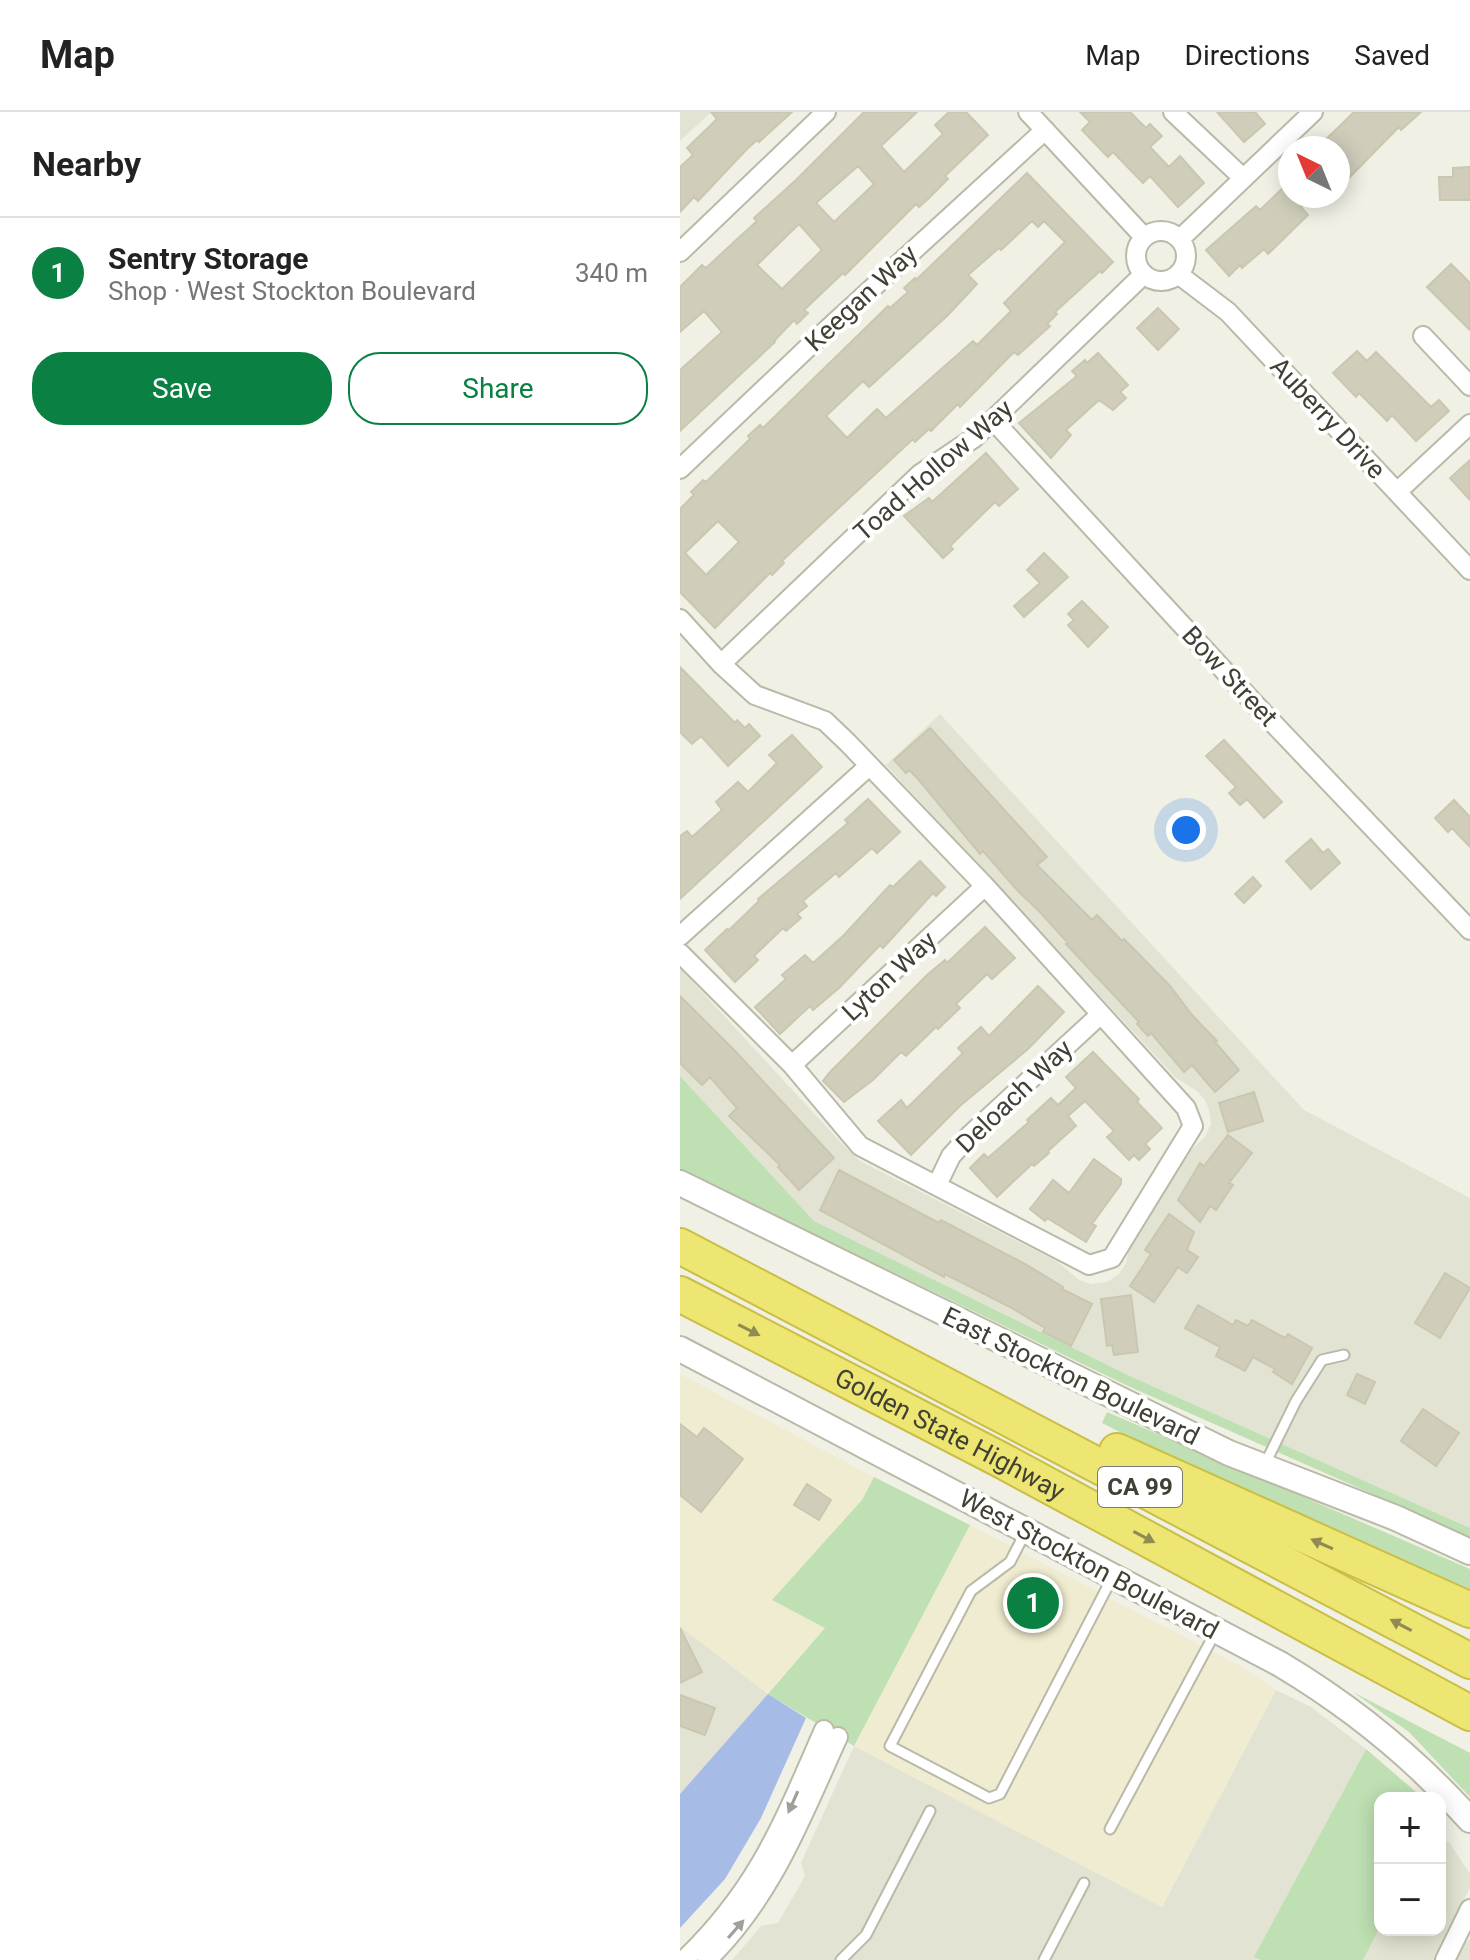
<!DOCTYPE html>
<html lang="en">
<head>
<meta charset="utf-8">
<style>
  :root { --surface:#fff; --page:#f2f2f2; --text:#222; --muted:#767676; --line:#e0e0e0; --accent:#0b8043 }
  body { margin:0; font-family:Roboto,sans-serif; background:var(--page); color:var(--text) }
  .controls { position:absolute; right:24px; bottom:24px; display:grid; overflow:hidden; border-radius:16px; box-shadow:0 4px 20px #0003 }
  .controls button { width:72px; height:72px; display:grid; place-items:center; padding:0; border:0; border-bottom:2px solid var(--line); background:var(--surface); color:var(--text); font:40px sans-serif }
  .compass { position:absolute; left:598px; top:24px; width:72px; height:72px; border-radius:50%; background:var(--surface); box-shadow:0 4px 20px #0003; rotate:317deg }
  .you { position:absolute; left:506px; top:718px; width:28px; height:28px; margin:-20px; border:6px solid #fff; border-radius:50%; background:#1a73e8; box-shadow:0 0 0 12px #1a73e833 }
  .badge { display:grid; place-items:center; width:52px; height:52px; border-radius:50%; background:var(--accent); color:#fff; font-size:26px; font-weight:700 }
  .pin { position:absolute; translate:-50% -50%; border:4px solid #fff; box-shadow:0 2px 8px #0006 }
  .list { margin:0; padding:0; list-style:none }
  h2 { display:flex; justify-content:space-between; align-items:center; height:104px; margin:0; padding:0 32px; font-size:34px }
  h2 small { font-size:26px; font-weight:400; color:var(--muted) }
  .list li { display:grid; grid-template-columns:52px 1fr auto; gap:24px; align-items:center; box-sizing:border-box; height:112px; padding:0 32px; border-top:2px solid var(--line) }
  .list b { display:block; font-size:30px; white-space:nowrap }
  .list p { margin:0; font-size:26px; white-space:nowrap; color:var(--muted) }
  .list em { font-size:26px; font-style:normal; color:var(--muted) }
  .actions { display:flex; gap:16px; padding:24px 32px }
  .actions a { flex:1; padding:18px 0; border:2px solid var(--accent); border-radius:32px; text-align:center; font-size:28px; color:var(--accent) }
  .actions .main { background:var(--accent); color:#fff }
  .map { position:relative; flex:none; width:790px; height:1848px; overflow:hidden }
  header { display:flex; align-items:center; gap:48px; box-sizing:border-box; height:112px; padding:0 40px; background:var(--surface); border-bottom:2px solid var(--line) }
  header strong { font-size:38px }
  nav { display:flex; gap:44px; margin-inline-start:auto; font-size:28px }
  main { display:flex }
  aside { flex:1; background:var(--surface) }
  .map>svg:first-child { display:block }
  .residential { fill:#e3e3d3 }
  .commercial { fill:#f0ecd1 }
  .green { fill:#bee0b2 }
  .water { fill:#a7bbe7 }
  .building { fill:#d0cebb; stroke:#cac7b0; stroke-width:2; fill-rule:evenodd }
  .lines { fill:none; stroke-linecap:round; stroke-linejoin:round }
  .service-casing { stroke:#bab9a8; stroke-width:13 }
  .minor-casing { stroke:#bab9a8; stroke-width:22 }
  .tertiary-casing { stroke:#bab9a8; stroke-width:28 }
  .motorway-casing { stroke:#cabe44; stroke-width:38 }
  .service { stroke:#fff; stroke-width:9 }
  .minor { stroke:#fff; stroke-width:18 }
  .tertiary { stroke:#fff; stroke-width:24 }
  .motorway { stroke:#ede673; stroke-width:34 }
  .oneway { fill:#8f8b51 }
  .oneway2 { fill:#a0a09a }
  .labels { text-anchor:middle; stroke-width:8; stroke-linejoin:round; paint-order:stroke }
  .shield { fill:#fff; stroke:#7b7972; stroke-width:2 }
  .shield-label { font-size:24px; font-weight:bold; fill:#424035 }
  .street-label { font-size:26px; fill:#424035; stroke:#fff }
</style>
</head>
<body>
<header>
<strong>Map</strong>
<nav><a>Map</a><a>Directions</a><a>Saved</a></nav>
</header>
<main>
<aside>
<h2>Nearby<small></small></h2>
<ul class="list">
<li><span class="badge">1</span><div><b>Sentry Storage</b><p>Shop · West Stockton Boulevard</p></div><em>340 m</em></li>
</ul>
<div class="actions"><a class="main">Save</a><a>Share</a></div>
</aside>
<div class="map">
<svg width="790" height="1848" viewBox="0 0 790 1848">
  <rect width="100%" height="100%" fill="#f0f0e5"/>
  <!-- residential -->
  <path class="residential" d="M0 0H31L0 29Z
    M260 602 624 998 790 1086V1416L452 1265 134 1109 0 964V856L165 1035 180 1049 378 1150 399 1168 411 1172 427 1170 439 1162 446 1151 451 1127 506 1043 525 1025 531 1012 529 998 525 988 517 979 496 966 206 653Z
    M0 1514 88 1582 0 1682Z
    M596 1578 631 1595 686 1637 575 1844 581 1848H52L81 1814 98 1811 125 1764 121 1751 174 1634 482 1795Z
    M760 1727 769 1730 790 1762V1776L765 1823 784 1832 790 1827V1848H683L700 1815V1818H760Z"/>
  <!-- commercial -->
  <path class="commercial" d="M0 1262 194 1365 182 1388 92 1488 145 1516 88 1582 0 1514Z
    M290 1413 562 1555 596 1578 482 1795 174 1634Z"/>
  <!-- green -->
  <path class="green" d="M0 964 134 1109 452 1265 790 1416V1425L448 1274 0 1057Z
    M427 1300 790 1457V1490L656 1430 422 1311Z
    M194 1365 290 1413 174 1634 88 1582 145 1516 92 1488 182 1388Z
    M673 1580 790 1641V1685L729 1620Z
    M686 1637 743 1686H700V1815L683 1848H581L574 1845Z"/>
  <!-- water -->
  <path class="water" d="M88 1582 126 1606 81 1706 45 1767 0 1816V1682Z"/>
  <!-- building -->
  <path class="building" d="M31 0H112L79 30 77 28 66 38 18 89 14 85 0 100V55L13 43 7 36 37 7Z
    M184 0H237L201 34 224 60 263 22 255 13 269 0H286L308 23 265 64 268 67 249 86 239 95 236 92 165 163 163 161 124 198 128 201 117 212 114 208 94 229 95 230 0 319V258L42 220 24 199 0 220V175L22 153 26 156 54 130 77 109 74 106 116 68ZM178 54 194 72 154 110 136 91ZM119 112 142 138 102 177 77 153Z
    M400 0H450L466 16 470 12 482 24 470 35 489 55 500 44 524 71 498 95 470 64 463 71 433 40 428 45 402 18 410 10Z
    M537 0H575L585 12 564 30Z
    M674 0H741L721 18 719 15 658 77V36H637Z
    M790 55V88H760L759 65H773V56Z
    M347 61 433 150 422 161 420 159 375 200 377 202 367 212 370 214 338 243 334 240 280 295 278 292 251 319 249 317 235 330 233 327 121 431 102 449 104 451 92 463 90 461 35 516 0 480V397L14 383 11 380 23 368 26 370 70 327 68 324 80 313 83 316 208 194 210 196 228 180 224 176 235 166 236 168ZM352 109 358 115 364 109 385 130 324 191 331 199 297 233 293 229 206 306 197 297 167 326 146 304 183 269 189 275 268 203 297 172 288 163 319 136 321 138ZM38 409 59 430 26 463 5 441Z
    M610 69V84H632L621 95 628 103 588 142 584 137 562 156 560 153 549 164 526 138 576 94 580 98Z
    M771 152 790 171V218L747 175Z
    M478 196 499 217 478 238 457 216Z
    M677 239 687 249 696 240 751 295 759 288 769 299 736 329 712 303 707 309 679 281 676 285 653 261Z
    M418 241 448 273 440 280 446 286 433 298 419 288 386 318 391 323 371 346 339 311 397 264 392 259 405 248 407 251Z
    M306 341 338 377 319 394 315 390 270 434 273 437 263 446 224 404 249 386 252 390Z
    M790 348V388L770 366Z
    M364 441 388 465 344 505 334 494 360 471 347 458Z
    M402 489 428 515 408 535 388 513 394 508 388 502Z
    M0 555 55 611 57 608 65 616 69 612 80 624 48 654 21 624 12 632 0 620Z
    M250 616 367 745 357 753 412 808 417 803 442 829 444 827 490 874 512 903 537 929 535 930 559 958 535 980 512 953 504 960 471 921 468 924 457 912 459 910 386 832 388 831 359 799 338 779 303 739 300 742 239 668 229 658 226 661 214 648Z
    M112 623 142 655 0 787V724L7 719 12 725 42 698 36 690 58 670 68 680 97 651 89 643Z
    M544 628 602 690 584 706 567 687 560 693 549 681 556 675 526 644Z
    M188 687 220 720 197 741 192 736 159 765 156 761 123 789 127 794 117 802 121 806 106 819 103 816 74 844 78 848 55 870 25 838 47 817 49 818 79 789 78 787 168 711 165 708Z
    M774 688 790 705V735L772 716 768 720 755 706Z
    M631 727 643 741 648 737 660 751 631 777 606 749Z
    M240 749 265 775 256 784 253 781 203 836 200 833 159 876 133 898 130 894 100 922 75 895 106 867 102 863 125 843 133 851 164 823 210 773 213 775Z
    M573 765 581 774 564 791 555 782Z
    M305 815 335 846 312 867 307 862 276 892 280 896 258 917 256 915 226 944 221 940 193 968 164 990 143 969 150 960 247 863 265 848 267 851Z
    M358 874 384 900 348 937 281 993 231 1043 198 1009 221 988 227 996 283 941 278 936 301 915 309 924Z
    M0 884 56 940 154 1046 119 1078 98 1055 100 1053 49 1004 57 996 30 965 22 973 0 951Z
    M413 940 459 987 457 990 482 1016 465 1032 470 1037 459 1048 454 1043 449 1048 427 1025 434 1019 405 989 388 1004 396 1014 368 1039 369 1041 354 1054 352 1052 317 1085 290 1056 304 1042 308 1046 349 1010 347 1008 371 986 378 993 396 976 386 965Z
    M574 980 583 1009 548 1020 539 991Z
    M548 1023 572 1041 549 1071 553 1073 536 1098 530 1094 520 1110 498 1088 520 1051 524 1054Z
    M414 1047 441 1067V1072L412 1112 416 1114 406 1130 367 1106 365 1109 350 1097 373 1068 389 1081Z
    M159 1058 259 1111 261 1108 347 1153 383 1175 382 1177 412 1192 391 1234 363 1220 365 1216 330 1195 265 1162 264 1165 140 1098Z
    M489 1102 514 1120 507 1138 518 1145 507 1161 498 1155 474 1190 450 1174 471 1142 465 1138Z
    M765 1161 790 1176 760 1226 735 1211Z
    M451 1183 458 1240 434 1243 432 1233 427 1234 421 1187Z
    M518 1193 553 1213 556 1208 568 1214 572 1208 605 1226 608 1222 632 1236 612 1272 593 1260 595 1257 573 1245 565 1259 536 1244 540 1235 505 1216Z
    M677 1262 695 1270 685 1292 667 1283Z
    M743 1297 779 1321 756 1354 721 1329Z
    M0 1312 17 1325 24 1316 63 1347 21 1400 0 1383Z
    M127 1372 151 1388 139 1408 114 1393Z
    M0 1516 22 1560 0 1571Z
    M0 1583 35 1596 25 1623 0 1614Z"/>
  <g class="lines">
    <defs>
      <path id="service" d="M585 1352 616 1289 642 1248 664 1243
        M346 1419 330 1450 291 1479 210 1634 309 1686 320 1682 432 1466
        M430 1717 536 1519
        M161 1848 186 1823 250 1699
        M364 1848 404 1771"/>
      <path id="minor" d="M348 0 464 125
        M493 0 563 66
        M456 144a25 25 0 1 1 50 0a25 25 0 1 1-50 0Z
        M500 127 633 0
        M0 140 146 0
        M498 162 548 200 790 458
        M743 224 790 274
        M313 308 573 590 790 818
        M0 357 140 224 365 18
        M717 380 790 312
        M0 507 41 552 75 583 145 609 168 631 305 774 506 996 513 1014 432 1146 409 1153 180 1034 112 953 0 841
        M41 552 240 362 294 326 464 162
        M0 824 189 654
        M112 953 305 774
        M257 1073 271 1044 291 1022 421 902
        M4 1848C79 1776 103 1711 144 1618
        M27 1848C92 1785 121 1706 158 1625
        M765 1848 790 1797"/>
      <path id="tertiary" d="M0 1071 549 1341 716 1406 790 1440
        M0 1237 600 1552C672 1595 734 1645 790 1708"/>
      <g id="motorway">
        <path d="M0 1134 790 1549"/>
        <path id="s1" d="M0 1182 321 1348 790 1601"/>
        <path d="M437 1339 790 1498"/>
      </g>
    </defs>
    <!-- service casing -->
    <use href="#service" class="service-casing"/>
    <!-- minor casing -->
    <use href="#minor" class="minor-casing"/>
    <!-- tertiary casing -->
    <use href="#tertiary" class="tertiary-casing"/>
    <!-- motorway casing -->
    <use href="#motorway" class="motorway-casing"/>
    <!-- service -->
    <use href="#service" class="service"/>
    <!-- minor -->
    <use href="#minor" class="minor"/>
    <!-- tertiary -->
    <use href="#tertiary" class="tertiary"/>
    <!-- motorway -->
    <use href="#motorway" class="motorway"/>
  </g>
  <!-- one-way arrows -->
  <defs><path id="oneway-solid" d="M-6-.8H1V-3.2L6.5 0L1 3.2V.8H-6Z" transform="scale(2)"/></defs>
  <g class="oneway">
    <use href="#oneway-solid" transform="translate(69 1218) rotate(27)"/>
    <use href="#oneway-solid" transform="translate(464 1425) rotate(28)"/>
    <use href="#oneway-solid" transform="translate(642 1432) rotate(-156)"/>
    <use href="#oneway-solid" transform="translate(721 1513) rotate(-152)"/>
  </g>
  <g class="oneway2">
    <use href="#oneway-solid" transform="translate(113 1690) rotate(114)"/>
    <use href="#oneway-solid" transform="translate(56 1817) rotate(-49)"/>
  </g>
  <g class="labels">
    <!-- shield labels -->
    <rect class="shield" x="418" y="1355" width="84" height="40" rx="6"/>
    <g class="shield-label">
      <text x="460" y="1383">CA 99</text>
    </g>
    <!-- street labels -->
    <g class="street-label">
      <text transform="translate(181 186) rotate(-43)" y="9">Keegan Way</text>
      <text transform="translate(648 306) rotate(47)" y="9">Auberry Drive</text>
      <text transform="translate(253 358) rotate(-41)" y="9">Toad Hollow Way</text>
      <text transform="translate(550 564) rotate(47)" y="9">Bow Street</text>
      <text transform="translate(209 864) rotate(-43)" y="9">Lyton Way</text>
      <text transform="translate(334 984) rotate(-44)" y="9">Deloach Way</text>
      <text transform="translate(391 1264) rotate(26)" y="9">East Stockton Boulevard</text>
      <text dy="9" stroke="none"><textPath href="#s1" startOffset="304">Golden State Highway</textPath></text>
      <text transform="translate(409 1452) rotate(28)" y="9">West Stockton Boulevard</text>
    </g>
  </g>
</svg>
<div class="controls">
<button>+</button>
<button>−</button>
</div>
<svg class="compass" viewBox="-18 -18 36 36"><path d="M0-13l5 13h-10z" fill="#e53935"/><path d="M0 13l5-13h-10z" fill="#767676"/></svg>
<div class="you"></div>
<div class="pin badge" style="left:353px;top:1491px">1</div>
</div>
</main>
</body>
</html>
